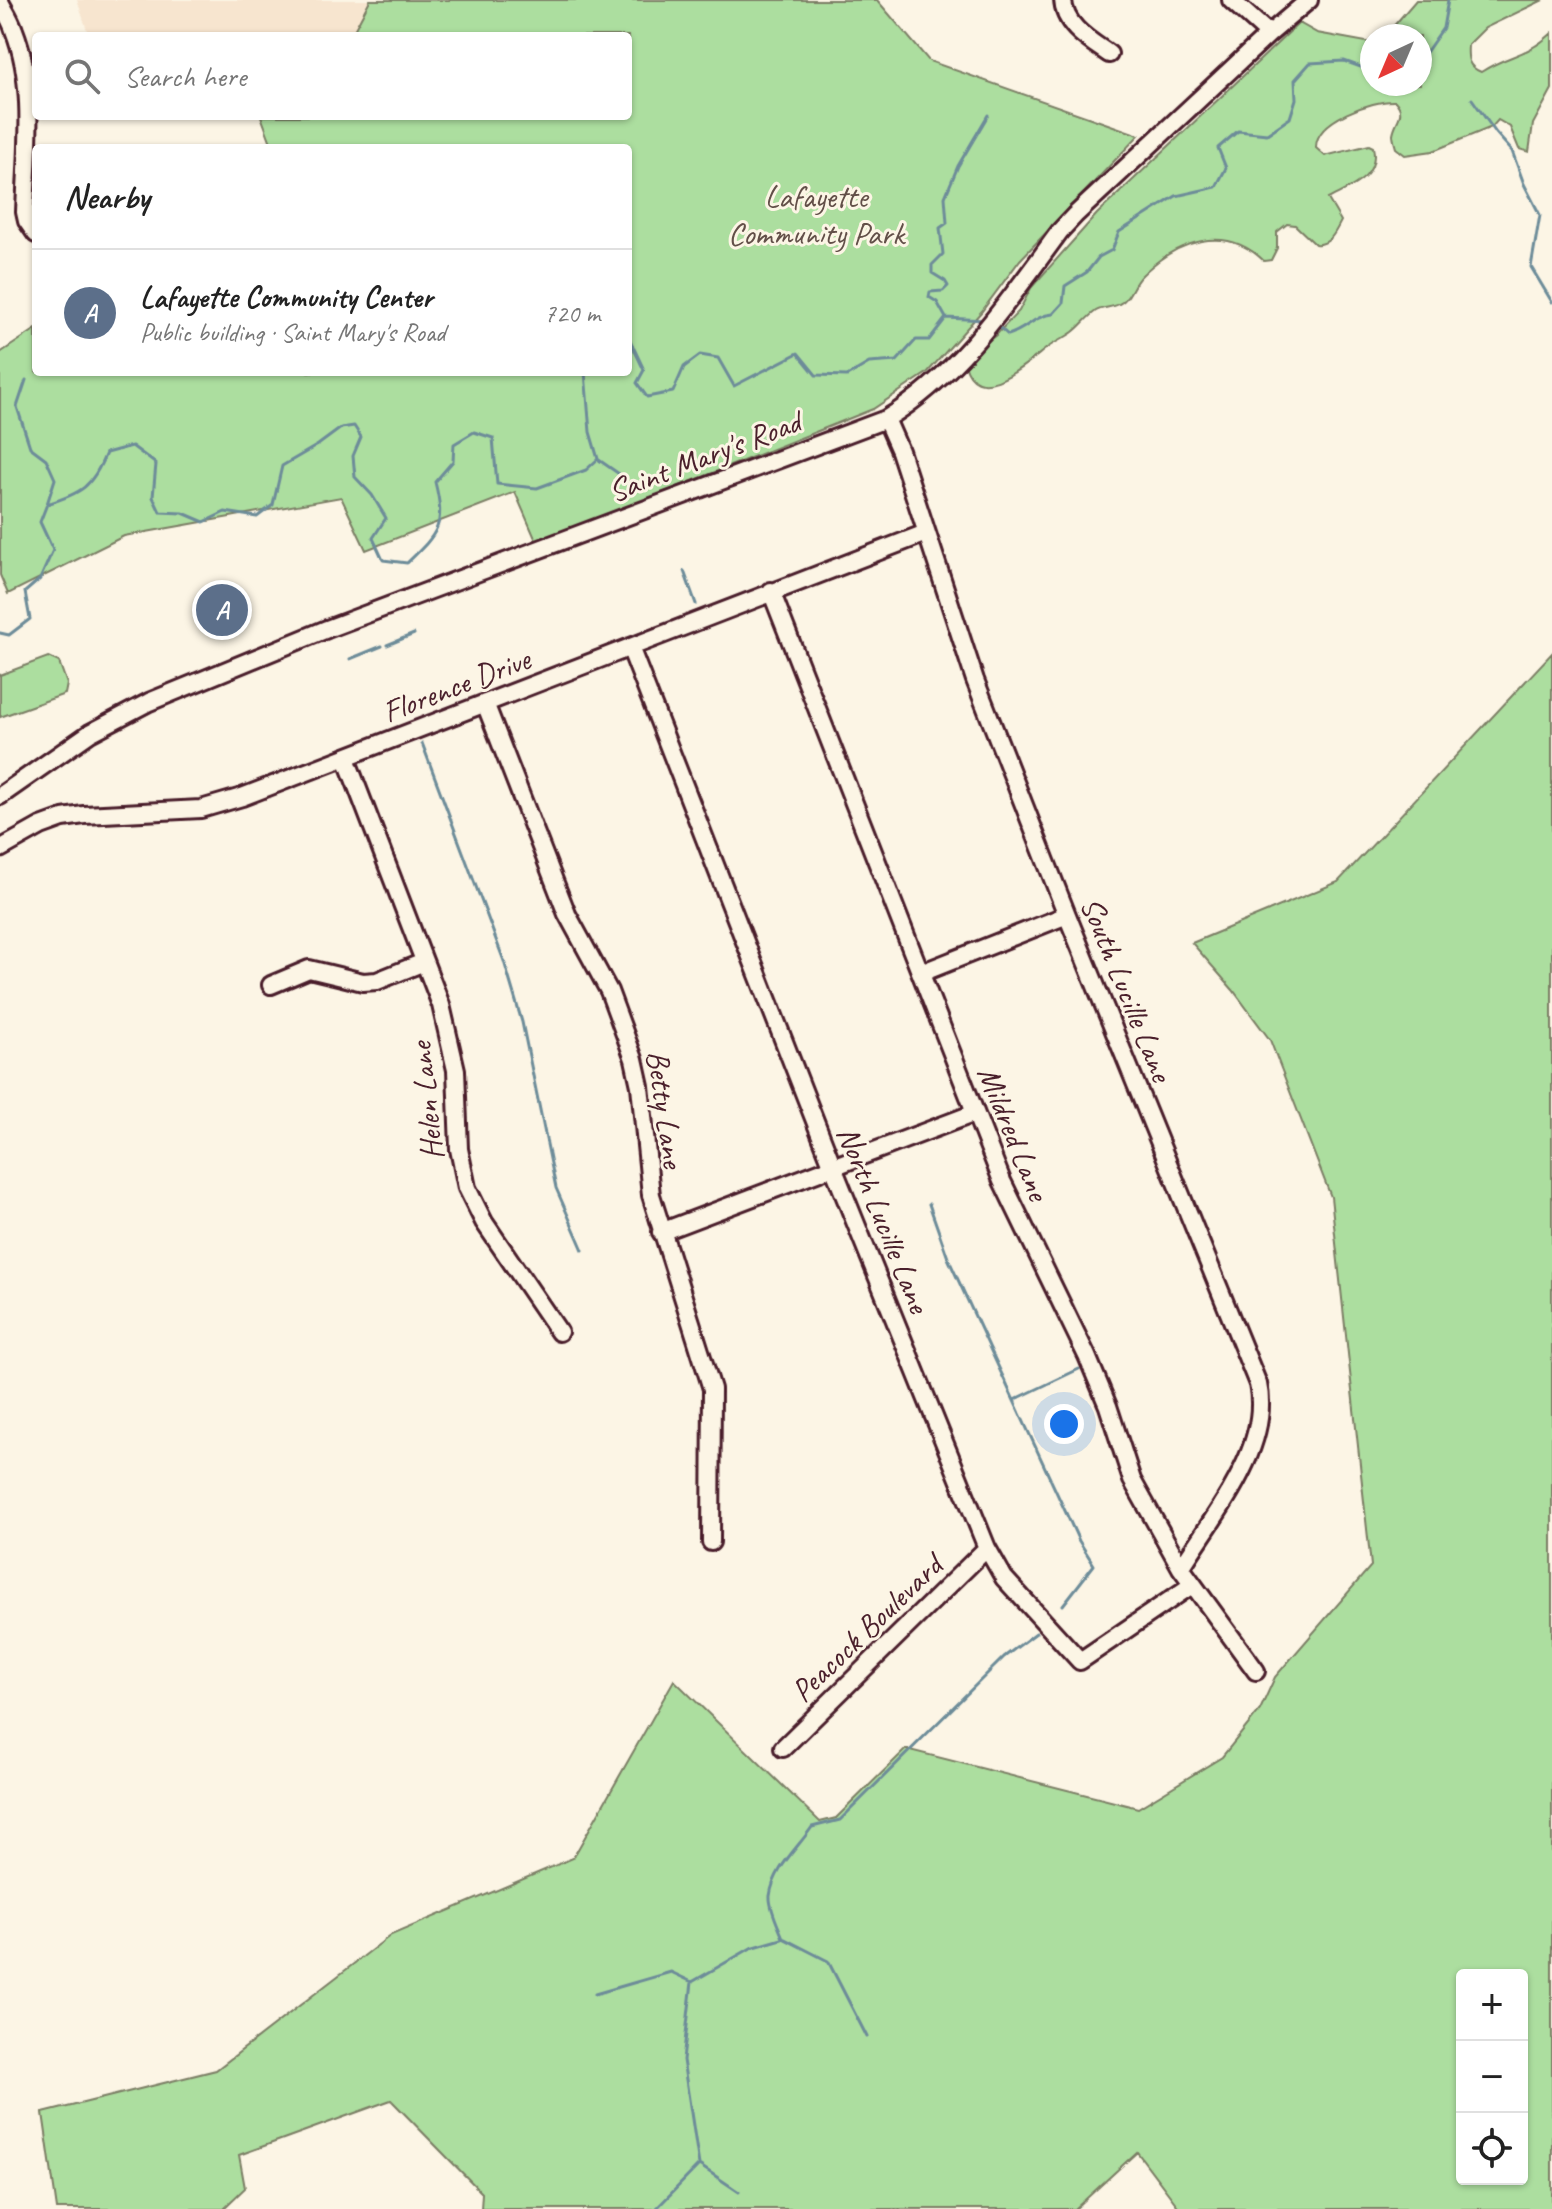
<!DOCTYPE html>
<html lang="en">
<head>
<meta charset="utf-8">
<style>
  :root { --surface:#fff; --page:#f6f6f6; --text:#222; --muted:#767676; --line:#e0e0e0; --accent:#1a73e8 }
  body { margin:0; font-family:Caveat,sans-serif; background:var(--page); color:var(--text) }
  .controls { position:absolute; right:24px; bottom:24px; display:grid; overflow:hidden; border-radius:8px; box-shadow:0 2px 6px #0004 }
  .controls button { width:72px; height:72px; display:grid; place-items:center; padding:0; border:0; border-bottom:2px solid var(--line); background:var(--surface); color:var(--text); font:40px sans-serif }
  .compass { position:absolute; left:1360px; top:24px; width:72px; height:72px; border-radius:50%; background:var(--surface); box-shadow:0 2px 6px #0004; rotate:224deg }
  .you { position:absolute; left:1064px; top:1424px; width:28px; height:28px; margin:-20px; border:6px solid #fff; border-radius:50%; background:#1a73e8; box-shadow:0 0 0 12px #1a73e833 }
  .badge { display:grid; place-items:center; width:52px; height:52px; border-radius:50%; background:var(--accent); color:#fff; font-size:26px; font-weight:700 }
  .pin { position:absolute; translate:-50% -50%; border:4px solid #fff; box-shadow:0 2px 8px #0006 }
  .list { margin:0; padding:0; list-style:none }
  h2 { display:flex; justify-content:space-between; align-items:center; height:104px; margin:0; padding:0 32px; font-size:34px }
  h2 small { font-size:26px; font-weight:400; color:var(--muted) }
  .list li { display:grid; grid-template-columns:52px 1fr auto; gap:24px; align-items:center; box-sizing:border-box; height:128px; padding:0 32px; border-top:2px solid var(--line) }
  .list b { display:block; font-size:30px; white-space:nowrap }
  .list p { margin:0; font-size:26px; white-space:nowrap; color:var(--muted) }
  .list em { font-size:26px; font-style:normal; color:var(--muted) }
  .icon { flex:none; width:44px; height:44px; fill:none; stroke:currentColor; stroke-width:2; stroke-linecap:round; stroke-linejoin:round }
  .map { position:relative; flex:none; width:1552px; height:2209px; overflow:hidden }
  .search { position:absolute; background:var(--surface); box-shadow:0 2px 6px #0004; left:32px; top:32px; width:600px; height:88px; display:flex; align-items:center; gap:20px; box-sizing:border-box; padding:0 28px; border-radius:8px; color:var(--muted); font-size:30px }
  .panel { position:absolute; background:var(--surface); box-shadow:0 2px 6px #0004; left:32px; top:144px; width:600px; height:232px; border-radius:8px }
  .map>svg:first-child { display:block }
  .built { fill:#f7e5cf }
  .green { fill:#acde9f; stroke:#7b7e65; stroke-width:2; fill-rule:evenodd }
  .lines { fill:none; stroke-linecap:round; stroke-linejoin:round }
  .stream { stroke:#6d8c99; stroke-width:3 }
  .minor-casing { stroke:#4a1f2b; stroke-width:22 }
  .minor { stroke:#fcf5e5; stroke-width:16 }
  .labels { text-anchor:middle; stroke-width:6; stroke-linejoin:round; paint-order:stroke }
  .park-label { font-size:32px; fill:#624f48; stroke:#fcf5e5 }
  .street-label { font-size:32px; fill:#4a1f2b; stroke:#fcf5e5 }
</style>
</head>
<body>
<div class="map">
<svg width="1552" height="2209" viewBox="0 0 1552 2209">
  <rect width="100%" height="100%" fill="#fcf5e5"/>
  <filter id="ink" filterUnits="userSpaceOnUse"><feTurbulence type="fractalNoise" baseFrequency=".0125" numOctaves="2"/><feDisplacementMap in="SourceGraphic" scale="16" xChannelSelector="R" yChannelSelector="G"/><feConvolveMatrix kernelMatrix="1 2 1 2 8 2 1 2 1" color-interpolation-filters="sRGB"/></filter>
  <g filter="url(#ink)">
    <!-- built -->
    <path class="built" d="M77 0H370L351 36H89Z"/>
    <!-- green -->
    <path class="green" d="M370 0H877L929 61 1139 135 1020 260 982 311 927 373 873 409 537 543 515 492 366 550 341 497 124 536 8 594 0 575V353L36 329V372H628V148H273L261 116H628V36H351Z
      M1416 0H1543L1485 28 1468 45C1467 59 1468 67 1481 72 1508 54 1525 58 1552 33V89L1533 124 1529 152 1519 149 1510 127 1498 120 1492 127 1433 151 1405 155 1396 148C1395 144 1393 139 1393 134 1395 120 1407 114 1395 101 1372 100 1315 120 1316 148L1325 156 1369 145 1373 147C1380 178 1350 187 1328 199L1341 221C1335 233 1329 246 1315 244L1295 225 1287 224 1277 232V248L1271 260 1264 261C1225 223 1176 241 1141 276 1132 285 1130 299 1119 304 1112 308 1102 307 1096 311 1087 317 1081 326 1073 332 1065 338 1055 342 1047 348 1027 363 978 409 965 364L968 357 996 335 1019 311 1031 288 1097 214 1299 23 1317 33 1372 43V84H1420V36H1385Z
      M1552 653V2209H1180L1137 2152 1075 2209H481L482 2193 391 2100 239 2155 245 2188 223 2209H57L43 2113 216 2070 391 1935 573 1858 674 1680 820 1822 836 1818 906 1749 1138 1808 1222 1757 1260 1710 1275 1677 1371 1566 1331 1197 1270 1040 1233 990 1192 943 1338 882ZM1522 1975V2179H1462V1975Z
      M48 657 59 662 67 684 65 694 0 717V675Z"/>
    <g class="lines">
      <!-- stream -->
      <path class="stream" d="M1420 61 1443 28 1448 0
        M1472 99 1496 133 1512 151 1524 184 1540 215 1531 267 1552 302
        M946 318 937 302 929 297 930 292 943 291 948 286 945 281 932 273V265L943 254 940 228 947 223 945 197 958 166 988 115
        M998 326 1008 335C1028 329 1033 316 1053 314L1063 303 1065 286 1087 272 1099 257 1112 250 1119 232 1176 196 1216 187 1226 168 1218 148 1238 131 1267 134 1290 118 1296 99 1295 80 1310 63 1344 61 1372 71
        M628 336 644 370 637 383 647 397 673 392 684 367 700 355 718 358 734 386 798 353 816 375 847 376 869 363 897 361 916 340H929L946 318 985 320
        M26 380 17 407 30 447 46 459 55 479 47 504
        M599 460 622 476
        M684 571 696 604
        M0 633 9 635 30 619 25 592 40 579 53 550 40 522 47 504C82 493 92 487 106 453L132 446 156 464 153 497 160 512 183 513 204 522 225 512 257 517 273 505 282 466 318 445 341 428 354 426 361 437 353 456 355 477 372 495 386 518 373 538 383 560 407 563C438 533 446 526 435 482L453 461 454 444 474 432 493 438 497 484 537 488 586 470 598 459 590 432 585 372
        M387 645 414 634
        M350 659 382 646
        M422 743 504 961 522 1022 556 1188 583 1250
        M929 1204 948 1258 1079 1541 1094 1565 1063 1605
        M1014 1400 1079 1369
        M595 1994 671 1972 692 1982
        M867 2037 828 1961 783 1938C779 1927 769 1908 770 1896 774 1868 797 1849 812 1827L840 1820 1004 1657 1036 1633
        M739 2192 699 2165 683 2060 692 1982 751 1948 782 1939
        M656 2209 698 2166"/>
      <defs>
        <path id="minor" d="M1063 0C1064 26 1089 40 1109 54
          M1231 0 1269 34
          M0 2C5 11 11 20 14 30 36 86 27 153 25 212L27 221 36 234
          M886 419 900 451 975 680 1067 915 1258 1384C1272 1447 1213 1516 1181 1568
          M771 591 1002 1181 1087 1356 1108 1406 1132 1480 1181 1568 1256 1671
          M630 647 833 1167 987 1548 1004 1578 1080 1661 1192 1585
          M485 703 567 914 609 991 634 1059 640 1086 651 1195 712 1389 711 1542
          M346 758 441 1005 456 1070 459 1149 467 1188 484 1222 559 1332
          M0 796 90 733 149 702 327 629 886 419C961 373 1009 300 1060 231L1075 215 1269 34 1309 0
          M0 849 41 826 63 818 84 815 201 809 242 797 926 533
          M921 973 1067 915
          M271 985 309 969 363 982 377 981 424 962
          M661 1232 975 1113
          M783 1748 987 1548"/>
      </defs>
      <!-- minor casing -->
      <use href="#minor" class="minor-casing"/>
      <!-- minor -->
      <use href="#minor" class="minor"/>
    </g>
  </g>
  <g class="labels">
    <!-- park labels -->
    <g class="park-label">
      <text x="816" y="207">Lafayette<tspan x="816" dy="37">Community Park</tspan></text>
    </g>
    <!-- street labels -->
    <g class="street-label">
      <text transform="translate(704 456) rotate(-21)" y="11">Saint Mary's Road</text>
      <text transform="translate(456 685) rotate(-21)" y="11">Florence Drive</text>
      <text transform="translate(1127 989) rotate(68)" y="11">South Lucille Lane</text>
      <text transform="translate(426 1101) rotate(-96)" y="11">Helen Lane</text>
      <text transform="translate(666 1109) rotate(82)" y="11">Betty Lane</text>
      <text transform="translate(1014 1133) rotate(68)" y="11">Mildred Lane</text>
      <text transform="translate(884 1219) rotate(68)" y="11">North Lucille Lane</text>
      <text transform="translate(866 1628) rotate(-44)" y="11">Peacock Boulevard</text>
    </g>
  </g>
</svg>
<div class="controls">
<button>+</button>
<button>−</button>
<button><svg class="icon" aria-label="locate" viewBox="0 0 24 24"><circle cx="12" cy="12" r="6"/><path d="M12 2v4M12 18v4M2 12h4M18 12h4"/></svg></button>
</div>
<svg class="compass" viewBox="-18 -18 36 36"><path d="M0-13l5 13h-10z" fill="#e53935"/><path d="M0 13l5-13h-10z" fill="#767676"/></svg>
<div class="you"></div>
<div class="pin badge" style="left:222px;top:610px;background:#5c6f8a">A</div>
<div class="search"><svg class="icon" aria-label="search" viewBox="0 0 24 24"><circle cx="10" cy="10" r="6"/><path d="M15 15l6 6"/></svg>Search here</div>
<section class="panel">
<h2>Nearby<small></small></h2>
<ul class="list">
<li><span class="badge" style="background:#5c6f8a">A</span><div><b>Lafayette Community Center</b><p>Public building · Saint Mary's Road</p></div><em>720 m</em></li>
</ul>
</section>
</div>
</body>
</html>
